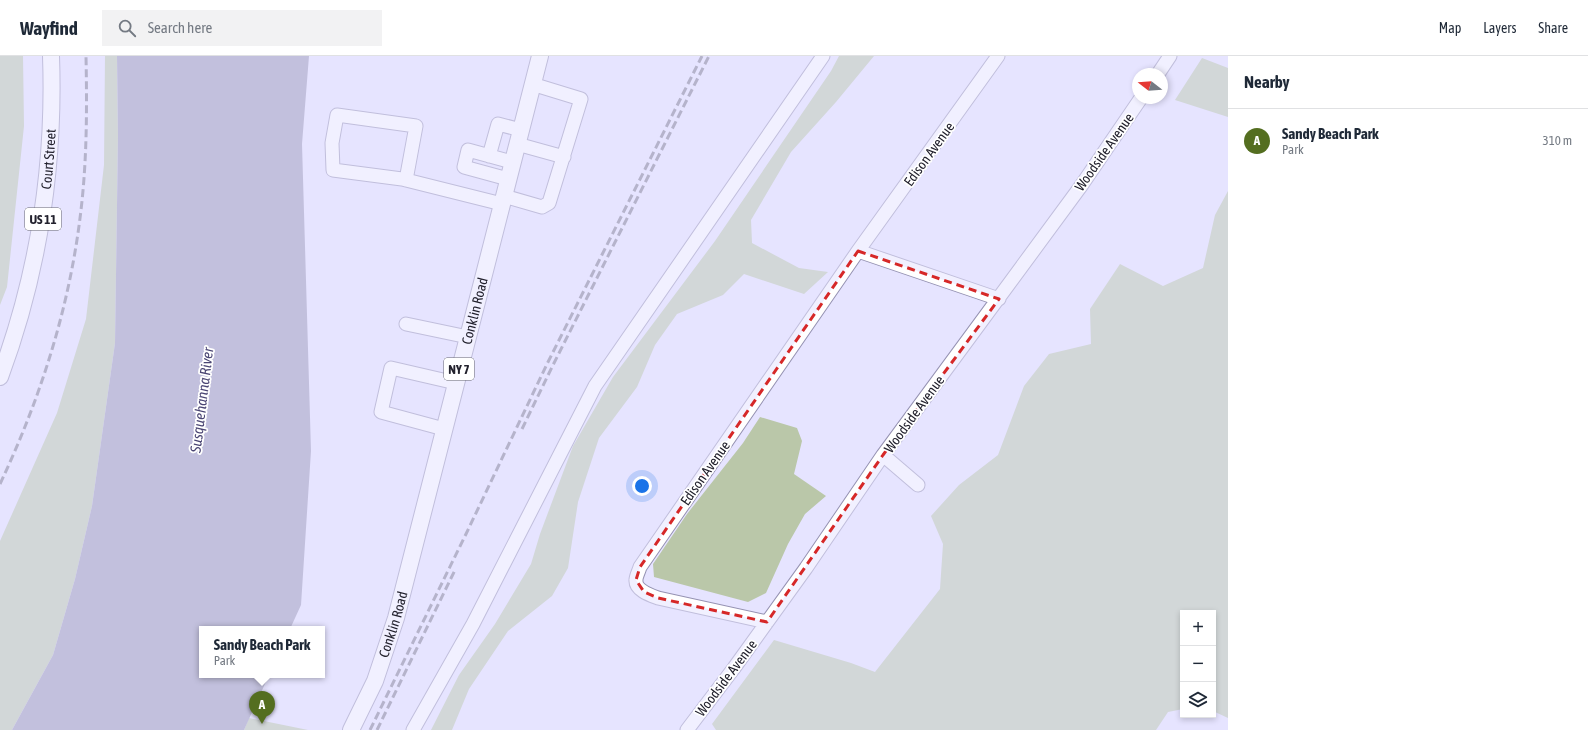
<!DOCTYPE html>
<html lang="en">
<head>
<meta charset="utf-8">
<style>
  :root { --surface:#fff; --page:#f2f2f3; --text:#1f2937; --muted:#747a83; --line:#e0e1e3; --accent:#546e20 }
  body { margin:0; font-family:"Asap Condensed",sans-serif; background:var(--page); color:var(--text) }
  .controls { position:absolute; right:12px; bottom:12px; display:grid; overflow:hidden; border-radius:0px; box-shadow:0 2px 6px #0003 }
  .controls button { width:36px; height:36px; display:grid; place-items:center; padding:0; border:0; border-bottom:1px solid var(--line); background:var(--surface); color:var(--text); font:20px sans-serif }
  .compass { position:absolute; left:1132px; top:12px; width:36px; height:36px; border-radius:50%; background:var(--surface); box-shadow:0 2px 6px #0003; rotate:287deg }
  .you { position:absolute; left:642px; top:430px; width:14px; height:14px; margin:-10px; border:3px solid #fff; border-radius:50%; background:#1a73e8; box-shadow:0 0 0 6px #1a73e833 }
  .badge { display:grid; place-items:center; width:26px; height:26px; border-radius:50%; background:var(--accent); color:#fff; font-size:13px; font-weight:700 }
  .pin { position:absolute; translate:-50% -33px; filter:drop-shadow(0 1px 2px #0008) }
  .pin::after { content:''; position:absolute; top:21px; width:14px; height:12px; background:inherit; clip-path:polygon(0 0,100% 0,50% 100%) }
  .popup { position:absolute; left:199px; top:570px; width:126px; height:52px; box-sizing:border-box; display:grid; place-content:center; border-radius:0px; background:var(--surface); filter:drop-shadow(0 1px 3px #0005); font-size:13px; white-space:nowrap; color:var(--muted) }
  .popup b { font-size:15px; color:var(--text) }
  .popup::after { content:''; position:absolute; left:50%; top:100%; margin-left:-8px; border:8px solid transparent; border-top-color:var(--surface) }
  .list { margin:0; padding:0; list-style:none }
  h2 { display:flex; justify-content:space-between; align-items:center; height:52px; margin:0; padding:0 16px; font-size:17px }
  h2 small { font-size:13px; font-weight:400; color:var(--muted) }
  .list li { display:grid; grid-template-columns:26px 1fr auto; gap:12px; align-items:center; box-sizing:border-box; height:64px; padding:0 16px; border-top:1px solid var(--line) }
  .list b { display:block; font-size:15px; white-space:nowrap }
  .list p { margin:0; font-size:13px; white-space:nowrap; color:var(--muted) }
  .list em { font-size:13px; font-style:normal; color:var(--muted) }
  .icon { flex:none; width:22px; height:22px; fill:none; stroke:currentColor; stroke-width:2; stroke-linecap:round; stroke-linejoin:round }
  .map { position:relative; flex:none; width:1228px; height:674px; overflow:hidden }
  header { display:flex; align-items:center; gap:24px; box-sizing:border-box; height:56px; padding:0 20px; background:var(--surface); border-bottom:1px solid var(--line) }
  header strong { font-size:19px }
  nav { display:flex; gap:22px; margin-inline-start:auto; font-size:14px }
  .search { width:280px; height:36px; background:var(--page); display:flex; align-items:center; gap:10px; box-sizing:border-box; padding:0 14px; border-radius:0px; color:var(--muted); font-size:15px }
  main { display:flex }
  aside { flex:1; background:var(--surface) }
  .map>svg:first-child { display:block }
  .green { fill:#bac7a9 }
  .water { fill:#9895b4 }
  .lines { fill:none; stroke-linecap:round; stroke-linejoin:round }
  .minor-casing { stroke:#9592b2; stroke-width:15 }
  .major-casing { stroke:#9592b2; stroke-width:18 }
  .minor { stroke:#fff; stroke-width:13 }
  .major { stroke:#fff; stroke-width:16 }
  .rail { stroke:#7b798c; stroke-width:3; stroke-dasharray:8 4; stroke-linecap:butt }
  .marked { fill:none; stroke:#d62828; stroke-width:3; stroke-dasharray:8 5; stroke-linejoin:round }
  .labels { text-anchor:middle; stroke-width:3.5; stroke-linejoin:round; paint-order:stroke }
  .shield { fill:#fff; stroke:#64646c; stroke-width:1 }
  .shield-label { font-size:13px; font-weight:bold; fill:#22212d }
  .street-label { font-size:14px; fill:#22212d; stroke:#fff }
  .water-label { font-size:15px; font-style:italic; fill:#4a4573; stroke:#fff }
</style>
</head>
<body>
<header>
<strong>Wayfind</strong>
<div class="search"><svg class="icon" aria-label="search" viewBox="0 0 24 24"><circle cx="10" cy="10" r="6"/><path d="M15 15l6 6"/></svg>Search here</div>
<nav><a>Map</a><a>Layers</a><a>Share</a></nav>
</header>
<main>
<div class="map">
<svg width="1228" height="674" viewBox="0 0 1228 674">
  <rect width="100%" height="100%" fill="#e6e4ff"/>
  <!-- green -->
  <path class="green" d="M0 0H23L24 70 7 231 0 249Z
    M105 0H117L118 80 115 287 92 450 75 523 53 599 12 674H0V485L57 357 86 263 104 109Z
    M839 0H874L836 46 791 96 751 164 752 187 799 212 828 216 804 238 744 218 723 239 677 258 655 289 637 331 599 382 578 446 568 512 552 540 508 575 469 633 452 674H431L459 619 495 568 531 508 540 478 573 390 613 321 715 185 831 15Z
    M1202 2 1228 12V61L1175 44Z
    M1228 135V662L1213 655V557H1183V653L1168 656 1156 674H716L712 668 774 584 851 607 875 616 940 533 943 488 931 460 959 429 998 399 1024 330 1049 298 1091 288 1090 253 1120 208 1163 230 1203 212 1215 159Z
    M760 361 797 372 802 385 794 418 826 440 805 458 788 488 766 537 748 546 654 521 653 508 687 458 743 387Z
    M249 662 308 674H244Z"/>
  <!-- water -->
  <path class="water" d="M117 0H309L302 88 311 395 301 549 290 573H202V619H269L244 674H12L53 599 75 523 92 450 115 287 118 80Z"/>
  <g class="lines">
    <defs>
      <path id="minor" d="M1158 18 1170 0
        M517 88 564 101
        M489 100 498 68 521 74
        M508 123 464 111 468 94 512 106
        M406 124 416 70 337 59 332 87 333 114 402 123 502 148
        M504 140 542 151 549 147 581 43 532 28
        M858 195 999 243
        M406 268 468 281
        M444 373 381 356 391 312 456 327
        M883 399 918 429
        M767 566 658 542C650 539 635 534 636 524 636 520 639 515 640 511L858 195 998 0
        M413 674 473 568 595 330 823 0
        M687 674 734 612 806 512 883 399 1081 130 1141 42"/>
      <g id="major">
        <path id="s1" d="M0 321C39 216 55 112 51 0"/>
        <path id="s2" d="M351 674 375 625 396 562 540 0"/>
      </g>
    </defs>
    <!-- minor casing -->
    <use href="#minor" class="minor-casing"/>
    <!-- major casing -->
    <use href="#major" class="major-casing"/>
    <!-- minor -->
    <use href="#minor" class="minor"/>
    <!-- major -->
    <use href="#major" class="major"/>
    <!-- rail -->
    <path class="rail" d="M522 373 552 311 709 0
      M0 428C41 341 70 250 81 154 87 103 87 51 86 0
      M370 674 466 478 547 308 702 0
      M377 674 455 514"/>
  </g>
  <!-- marked area -->
  <path d="M0 0H1228V674H0ZM858 195 999 243 883 399 767 566 658 542 644 536 636 524 640 511Z" fill="#e6e4ff" fill-opacity=".55" fill-rule="evenodd"/>
  <path class="marked" d="M858 195 999 243 883 399 767 566 658 542 644 536 636 524 640 511Z"/>
  <g class="labels">
    <!-- shield labels -->
    <g class="shield">
      <rect x="25" y="152" width="36" height="22" rx="3"/>
      <rect x="444" y="302" width="30" height="22" rx="3"/>
    </g>
    <g class="shield-label">
      <text x="43" y="168">US 11</text>
      <text x="459" y="318">NY 7</text>
    </g>
    <!-- street labels -->
    <g class="street-label">
      <text transform="translate(1104 96) rotate(-55)" y="5">Woodside Avenue</text>
      <text transform="translate(929 98) rotate(-54)" y="5">Edison Avenue</text>
      <text dy="5" stroke="none"><textPath href="#s1" startOffset="224">Court Street</textPath></text>
      <text dy="5" stroke="none"><textPath href="#s2" startOffset="438">Conklin Road</textPath></text>
      <text transform="translate(914 358) rotate(-54)" y="5">Woodside Avenue</text>
      <text transform="translate(705 417) rotate(-55)" y="5">Edison Avenue</text>
      <text dy="5" stroke="none"><textPath href="#s2" startOffset="114">Conklin Road</textPath></text>
      <text transform="translate(726 622) rotate(-53)" y="5">Woodside Avenue</text>
    </g>
    <!-- water labels -->
    <g class="water-label">
      <text transform="translate(202 344) rotate(-83)" y="5">Susquehanna River</text>
    </g>
  </g>
</svg>
<div class="controls">
<button>+</button>
<button>−</button>
<button><svg class="icon" aria-label="layers" viewBox="0 0 24 24"><path d="M12 4l9 5-9 5-9-5zM3 14l9 5 9-5"/></svg></button>
</div>
<svg class="compass" viewBox="-18 -18 36 36"><path d="M0-13l5 13h-10z" fill="#e53935"/><path d="M0 13l5-13h-10z" fill="#747a83"/></svg>
<div class="you"></div>
<div class="pin badge" style="left:262px;top:668px">A</div>
<div class="popup"><b>Sandy Beach Park</b>Park</div>
</div>
<aside>
<h2>Nearby<small></small></h2>
<ul class="list">
<li><span class="badge">A</span><div><b>Sandy Beach Park</b><p>Park</p></div><em>310 m</em></li>
</ul>
</aside>
</main>
</body>
</html>
